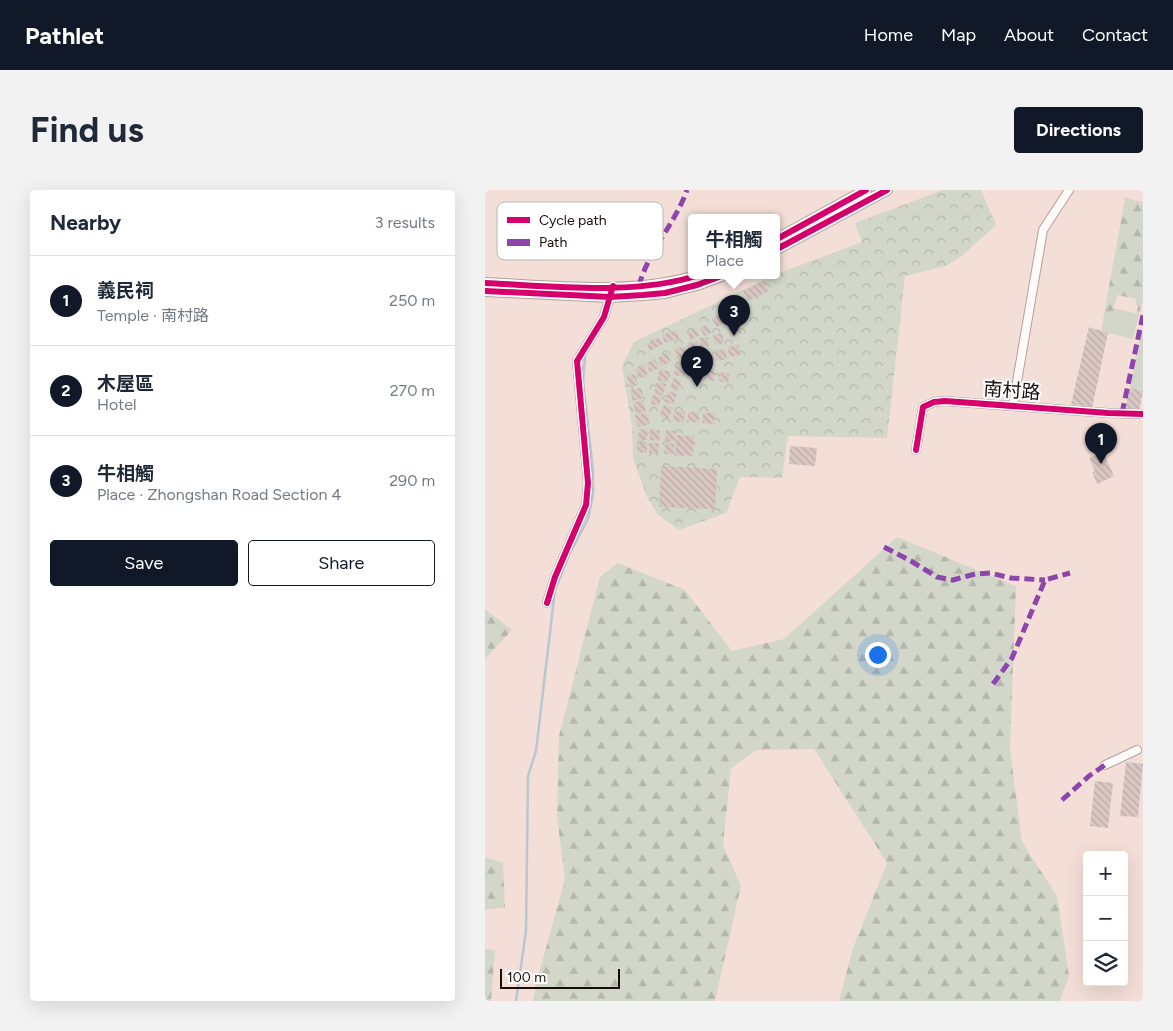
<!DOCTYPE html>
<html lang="en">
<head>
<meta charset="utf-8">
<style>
  :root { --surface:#fff; --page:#f2f2f3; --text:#1f2937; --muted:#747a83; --line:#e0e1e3; --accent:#111827 }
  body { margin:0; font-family:Figtree,"Noto Sans TC",sans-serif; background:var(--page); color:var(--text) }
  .controls { position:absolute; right:15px; bottom:15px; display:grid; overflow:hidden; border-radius:5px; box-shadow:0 5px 20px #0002 }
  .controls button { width:45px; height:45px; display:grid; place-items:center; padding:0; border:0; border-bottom:1px solid var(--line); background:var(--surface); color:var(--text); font:25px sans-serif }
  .scale { position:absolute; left:15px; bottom:12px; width:120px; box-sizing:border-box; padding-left:5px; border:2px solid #190d09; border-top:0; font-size:14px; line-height:18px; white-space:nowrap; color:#190d09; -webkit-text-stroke:4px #fff; paint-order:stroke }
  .you { position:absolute; left:392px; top:464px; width:18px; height:18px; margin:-12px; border:4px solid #fff; border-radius:50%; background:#1a73e8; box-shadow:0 0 0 8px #1a73e833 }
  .badge { display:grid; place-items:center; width:32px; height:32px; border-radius:50%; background:var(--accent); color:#fff; font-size:16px; font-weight:700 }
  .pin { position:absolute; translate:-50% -41px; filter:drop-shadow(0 1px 2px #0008) }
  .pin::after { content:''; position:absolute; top:26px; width:18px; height:15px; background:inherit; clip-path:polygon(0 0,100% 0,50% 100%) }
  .popup { position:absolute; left:203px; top:24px; width:92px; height:65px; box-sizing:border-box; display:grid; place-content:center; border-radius:5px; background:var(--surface); filter:drop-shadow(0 1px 4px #0005); font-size:16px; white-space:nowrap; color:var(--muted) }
  .popup b { font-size:19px; color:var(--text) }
  .popup::after { content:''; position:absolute; left:50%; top:100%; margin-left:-10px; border:10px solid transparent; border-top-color:var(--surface) }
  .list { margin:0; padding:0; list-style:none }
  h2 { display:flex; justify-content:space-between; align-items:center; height:65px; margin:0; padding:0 20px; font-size:21px }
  h2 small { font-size:16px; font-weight:400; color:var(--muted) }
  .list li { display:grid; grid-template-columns:32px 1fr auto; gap:15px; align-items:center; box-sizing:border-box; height:90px; padding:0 20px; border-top:1px solid var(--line) }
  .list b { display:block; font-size:19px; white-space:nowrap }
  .list p { margin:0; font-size:16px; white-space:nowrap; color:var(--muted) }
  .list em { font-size:16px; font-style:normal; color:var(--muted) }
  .actions { display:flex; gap:10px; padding:15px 20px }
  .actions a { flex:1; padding:11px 0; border:1px solid var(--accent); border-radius:5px; text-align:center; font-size:18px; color:var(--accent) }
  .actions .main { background:var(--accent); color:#fff }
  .icon { flex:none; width:28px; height:28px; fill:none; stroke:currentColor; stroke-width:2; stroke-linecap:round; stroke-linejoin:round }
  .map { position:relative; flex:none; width:658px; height:811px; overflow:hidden; border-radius:5px }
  header { display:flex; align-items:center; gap:30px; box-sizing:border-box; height:70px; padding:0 25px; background:var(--accent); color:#fff }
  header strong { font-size:24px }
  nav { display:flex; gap:28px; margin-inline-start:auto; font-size:18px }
  .intro { display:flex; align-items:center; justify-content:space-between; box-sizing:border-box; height:120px; padding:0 30px }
  h1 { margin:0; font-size:35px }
  .button { padding:12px 22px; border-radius:5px; background:var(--accent); color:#fff; font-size:18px; font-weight:700 }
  main { display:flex; gap:30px; padding:0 30px }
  aside { flex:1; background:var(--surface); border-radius:5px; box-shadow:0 5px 20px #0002 }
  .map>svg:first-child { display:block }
  .grass { fill:#d3d7ca }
  .forest { fill:url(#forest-firs) }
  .park { fill:url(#park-crowns) }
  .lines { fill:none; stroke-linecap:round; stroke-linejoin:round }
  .stream { stroke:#b8c7d1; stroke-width:2.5 }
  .building { fill:url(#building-back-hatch) }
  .minor-casing { stroke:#b1a29c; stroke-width:10 }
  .major-casing { stroke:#b1a29c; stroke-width:12 }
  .minor { stroke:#fdfaf9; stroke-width:8 }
  .major { stroke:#fdfaf9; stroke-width:10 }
  .quiet { stroke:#8e44ad; stroke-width:5; stroke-dasharray:10 5; stroke-linecap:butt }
  .cycleway-casing { stroke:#fff; stroke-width:9 }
  .cycleway { stroke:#d6006c; stroke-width:6 }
  .labels { text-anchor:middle; stroke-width:4; stroke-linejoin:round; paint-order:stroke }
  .street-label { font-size:19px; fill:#190d09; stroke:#fff }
  .key { fill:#fff; stroke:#bab6b5; stroke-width:1 }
  .key-label { font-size:14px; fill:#190d09 }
</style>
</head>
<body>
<header>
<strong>Pathlet</strong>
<nav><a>Home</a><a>Map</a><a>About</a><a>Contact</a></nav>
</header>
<div class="intro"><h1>Find us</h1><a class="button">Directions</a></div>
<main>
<aside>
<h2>Nearby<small>3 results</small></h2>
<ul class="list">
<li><span class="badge">1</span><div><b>義民祠</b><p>Temple · 南村路</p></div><em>250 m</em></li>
<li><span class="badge">2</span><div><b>木屋區</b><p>Hotel</p></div><em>270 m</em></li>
<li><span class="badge">3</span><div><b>牛相觸</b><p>Place · Zhongshan Road Section 4</p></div><em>290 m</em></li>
</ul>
<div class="actions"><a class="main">Save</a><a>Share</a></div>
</aside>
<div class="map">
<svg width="658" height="811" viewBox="0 0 658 811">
  <defs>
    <pattern id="forest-firs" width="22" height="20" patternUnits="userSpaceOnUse" patternTransform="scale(1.25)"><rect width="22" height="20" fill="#d3d7ca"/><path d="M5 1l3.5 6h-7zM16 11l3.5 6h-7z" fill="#b5b7ac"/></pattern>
    <pattern id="park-crowns" width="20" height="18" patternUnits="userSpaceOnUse" patternTransform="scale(1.25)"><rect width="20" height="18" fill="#d3d7ca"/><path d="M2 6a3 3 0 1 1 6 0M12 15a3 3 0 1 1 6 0" fill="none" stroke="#b5b7ac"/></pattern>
    <pattern id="building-back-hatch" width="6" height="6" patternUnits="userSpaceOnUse" patternTransform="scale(1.25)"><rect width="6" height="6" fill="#d8c7c3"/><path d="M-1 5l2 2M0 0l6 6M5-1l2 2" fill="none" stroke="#b9aaa6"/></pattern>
  </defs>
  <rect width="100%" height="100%" fill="#f3dfd7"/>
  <!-- grass -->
  <path class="grass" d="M629 118 654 124 648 149 623 143Z
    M657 141 658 142V201L645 198Z"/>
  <!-- forest -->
  <path class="forest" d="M640 8 658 12V111L654 124 652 123 653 115 651 114V109L632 105 623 143 616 141Z
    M412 347 531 396 525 559 537 652 572 706 584 786 575 811H354L368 758 402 673 329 559 272 560 246 578 238 655 256 696 230 811H48L51 794 80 689 72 627 74 546 115 387 133 373 200 400 247 461 299 449Z
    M0 419 27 440 0 469Z
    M0 667 18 673 20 717 0 720Z
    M0 759 10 760 6 811H0Z"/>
  <!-- park -->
  <path class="park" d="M458 0H496L511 35 478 65 461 76 420 86 402 248 303 246 297 288 255 287 241 323 194 340 173 325 162 307 148 268 147 237 137 176 149 152 289 85 377 52 370 33Z"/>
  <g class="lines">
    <!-- stream -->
    <path class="stream" d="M31 811 41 741 43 586 51 561 70 400 84 365 103 329 108 305V280L98 192 100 167"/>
  </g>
  <!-- building -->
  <path class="building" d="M279 91 284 101 263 111 258 101Z
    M249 120 253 127 245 131 241 124Z
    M235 124 240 132 232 137 227 129Z
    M255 133 257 143 245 146 243 135Z
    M222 135 226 143 219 146 215 138Z
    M604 137 623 143 607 218 586 214Z
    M211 139 214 146 205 150 203 142Z
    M191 140 195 148 180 153 177 145Z
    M237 143 239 153 230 155 228 145Z
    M175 147 178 154 165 161 162 154Z
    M223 147 224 156 216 158 214 148Z
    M212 151 214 162 204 163 202 153Z
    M254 155 255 165 244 167 243 157Z
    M200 157 201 168 192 169 190 158Z
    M240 159 242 169 232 171 230 161Z
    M182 163 186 172 176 176 172 168Z
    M228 163 229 173 220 175 219 164Z
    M170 169 174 178 165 182 161 173Z
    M159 174 163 184 155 188 150 178Z
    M191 174 202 176 200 187 189 185Z
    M205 176 215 178 213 189 202 187Z
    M175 179 185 182 182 193 172 190Z
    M220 179 230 181 229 191 219 189Z
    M236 181 245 184 243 193 234 191Z
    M150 184 153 195 145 197 142 186Z
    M189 188 196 191 192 201 185 198Z
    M172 192 181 194 178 206 169 203Z
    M156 198 159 208 148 211 145 200Z
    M645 198 658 201 654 221 640 220Z
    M184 201 192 204 188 215 179 211Z
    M168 205 176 207 174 216 166 214Z
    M158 210 161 222 151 224 148 213Z
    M179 215 188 218 183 229 174 225Z
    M189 221 200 222 199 232 188 231Z
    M203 222H214V232L203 231Z
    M162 223 165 234 153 237 150 225Z
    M218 223H230L229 234 217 233Z
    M154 239 163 240 162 250H153Z
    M165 240H175L174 251 165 250Z
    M181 240 190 241V251H180Z
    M191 245 209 246 208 266 190 265Z
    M153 252H162V263L152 262Z
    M164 253H174L173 264 164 263Z
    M180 253 189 254V264H179Z
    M305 256 332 258 330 276 304 274Z
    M618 262 629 286 612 294 607 282 610 281 604 268Z
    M176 276 232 279 230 319 174 317Z
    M641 572 658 574 653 627 635 626Z
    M610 591 628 593 623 638 605 636Z"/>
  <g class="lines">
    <defs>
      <path id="minor" d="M528 215 558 40 584 0
        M431 260 438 217 449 212 460 211 623 223 658 224
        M62 413 70 387 101 315 103 293 92 171 119 127 126 103
        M620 575 652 560"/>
      <path id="major" d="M292 49 381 0
        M292 59 402 0
        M0 93C67 96 150 106 214 85
        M0 101 125 107 158 105 180 103 212 95 239 85"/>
    </defs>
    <!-- minor casing -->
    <use href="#minor" class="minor-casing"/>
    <!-- major casing -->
    <use href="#major" class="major-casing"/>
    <!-- minor -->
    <use href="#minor" class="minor"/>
    <!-- major -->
    <use href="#major" class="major"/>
    <!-- quiet -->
    <path class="quiet" d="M154 96C163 61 190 34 202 0
      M637 223 658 125
      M399 357 426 371 452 387 468 390 490 384 505 383 526 388 560 390
      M508 494 527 468 560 390 585 383
      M577 610 604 586 620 575"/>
    <defs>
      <path id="cycleway" d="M292 49 381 0
        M292 59 402 0
        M0 93C67 96 150 106 214 85
        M0 101 125 107 158 105 180 103 212 95 239 85
        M431 260 438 217 449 212 460 211 623 223 658 224
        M62 413 70 387 101 315 103 293 92 171 119 127 128 96"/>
    </defs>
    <!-- cycleway casing -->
    <use href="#cycleway" class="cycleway-casing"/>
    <!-- cycleway -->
    <use href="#cycleway" class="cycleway"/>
  </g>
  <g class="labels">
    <!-- street labels -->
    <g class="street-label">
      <text transform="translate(527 200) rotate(4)" y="7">南村路</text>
    </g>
  </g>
  <!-- legend -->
  <rect x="12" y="12" width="166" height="58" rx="8" class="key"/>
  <rect x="22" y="27" width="23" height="6" fill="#d6006c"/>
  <rect x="22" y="49" width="23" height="7" fill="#8e44ad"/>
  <g class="key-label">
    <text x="54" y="35">Cycle path</text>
    <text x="54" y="57">Path</text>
  </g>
</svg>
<div class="controls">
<button>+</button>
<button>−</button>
<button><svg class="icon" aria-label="layers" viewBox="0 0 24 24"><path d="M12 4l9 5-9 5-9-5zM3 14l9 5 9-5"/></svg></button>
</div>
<div class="scale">100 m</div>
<div class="you"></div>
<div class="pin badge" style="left:616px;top:274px">1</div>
<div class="pin badge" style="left:212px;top:197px">2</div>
<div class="pin badge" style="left:249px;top:146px">3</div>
<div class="popup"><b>牛相觸</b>Place</div>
</div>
</main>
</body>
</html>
